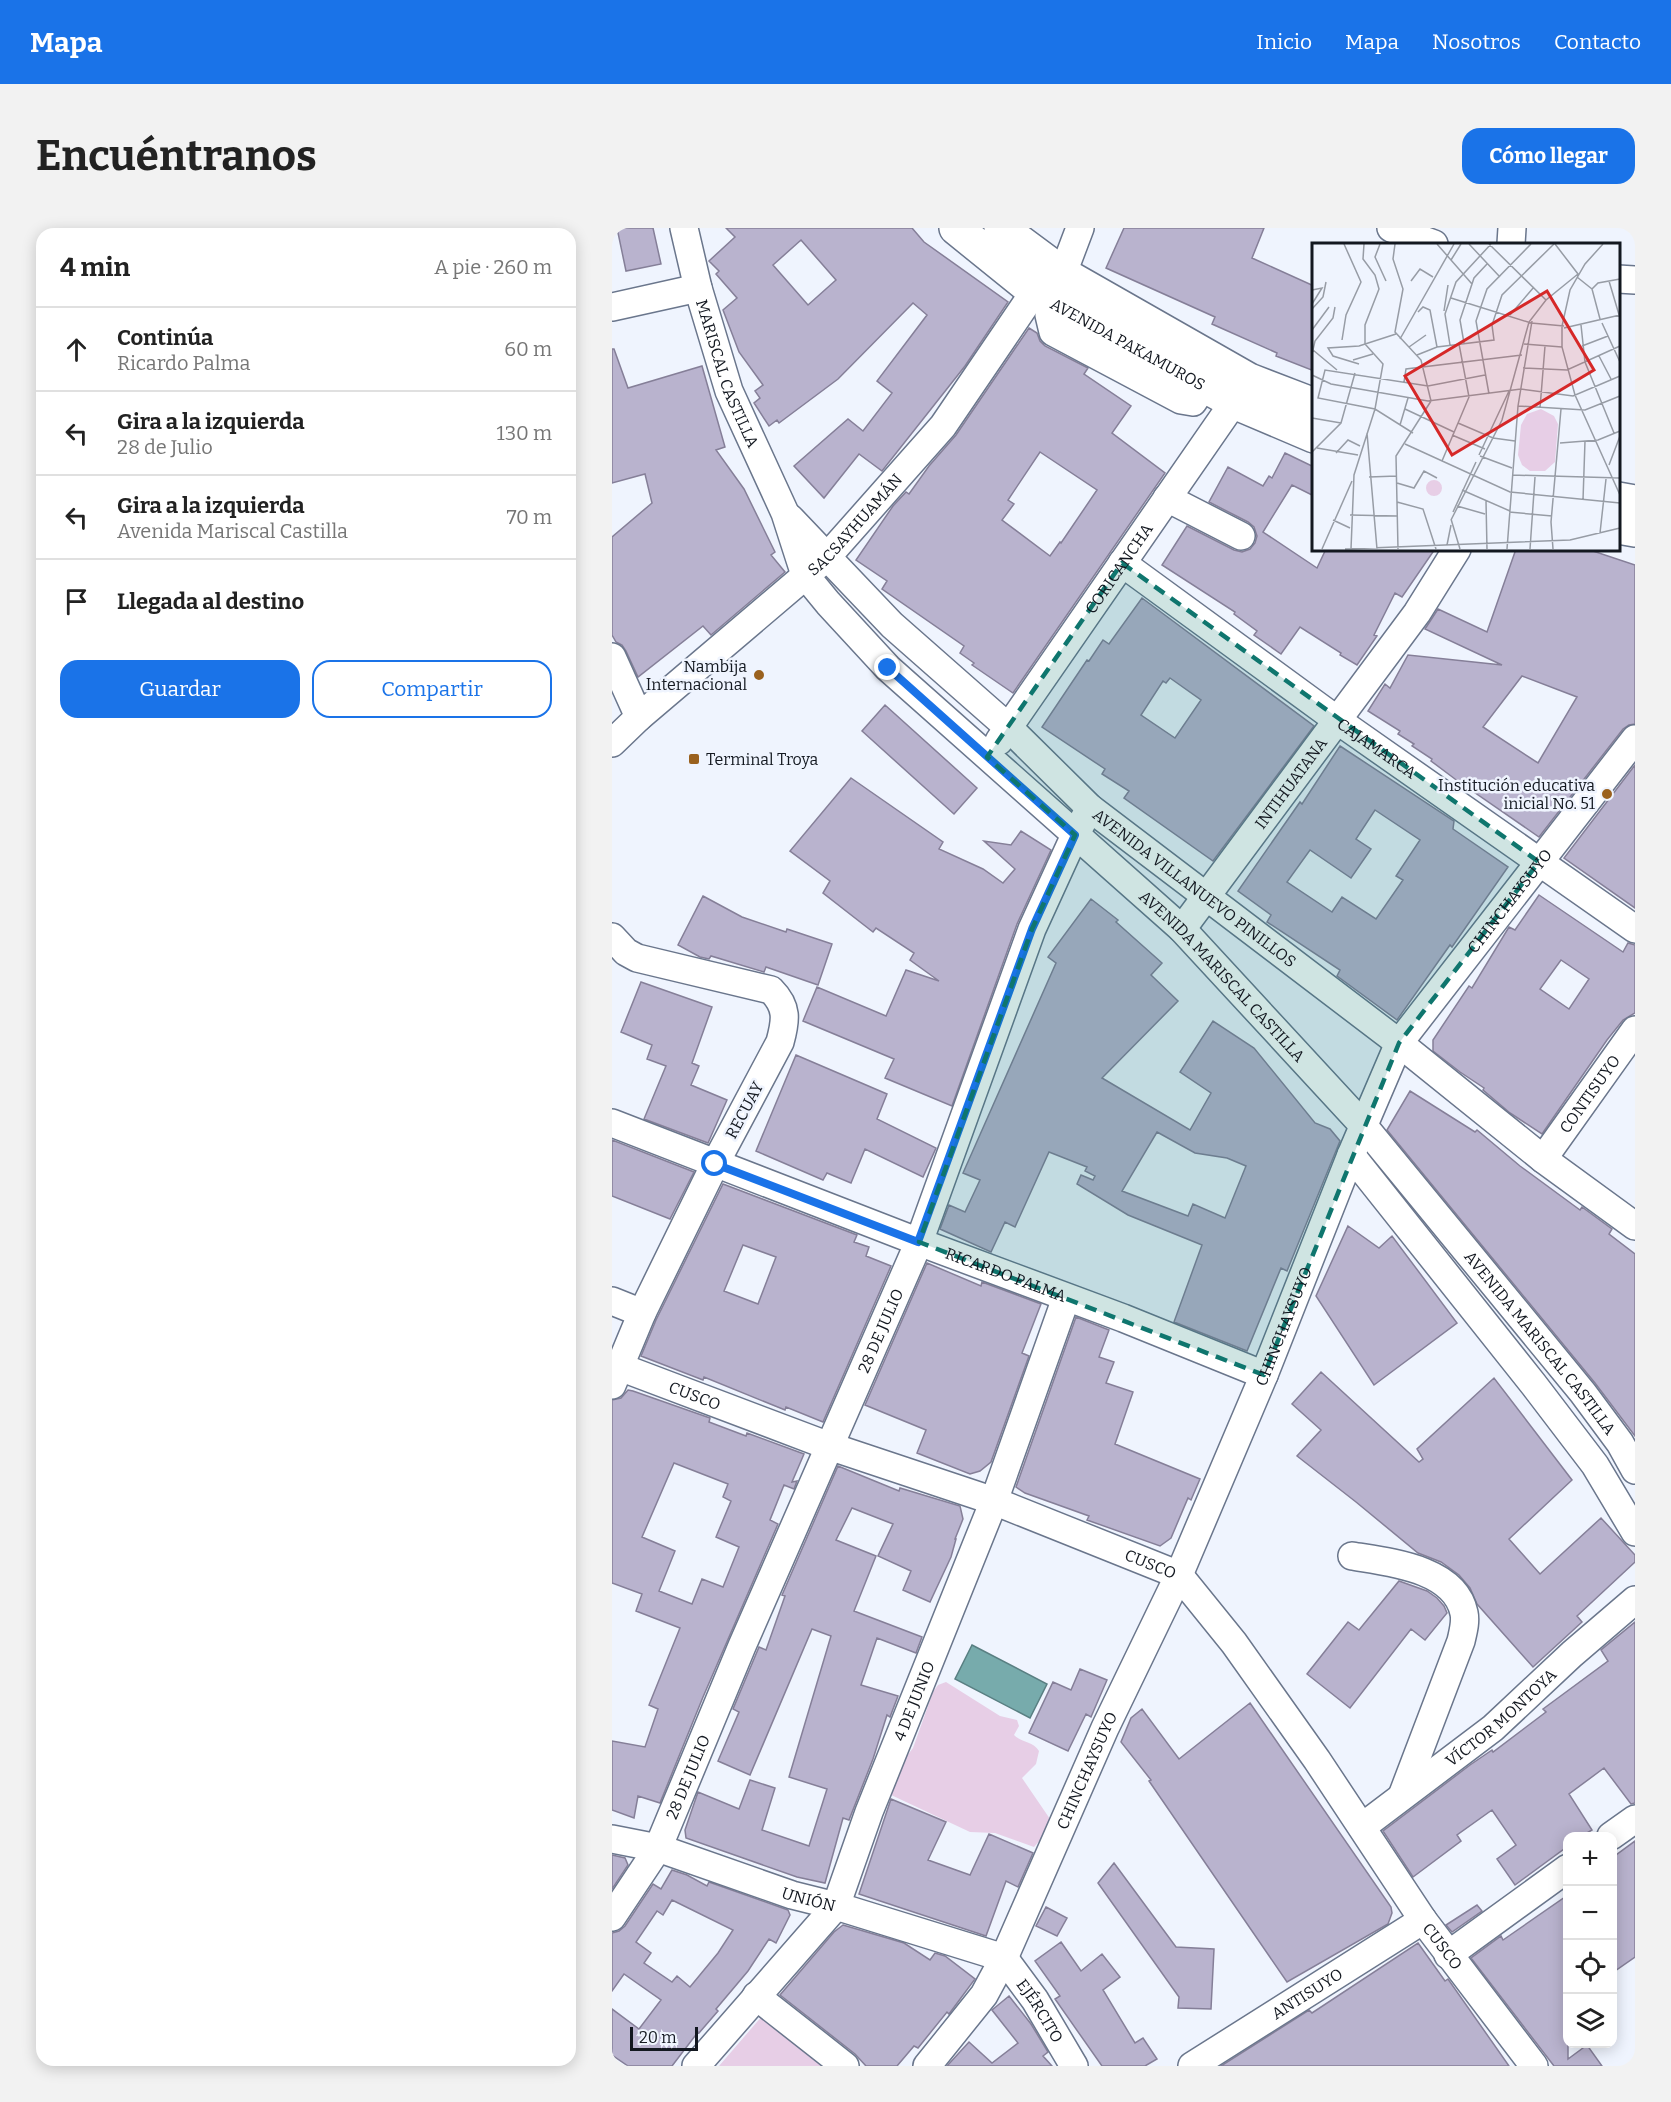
<!DOCTYPE html>
<html lang="es">
<head>
<meta charset="utf-8">
<style>
  :root { --surface:#fff; --page:#f2f2f2; --text:#222; --muted:#767676; --line:#e0e0e0; --accent:#1a73e8 }
  body { margin:0; font-family:Bitter,serif; background:var(--page); color:var(--text) }
  .controls { position:absolute; right:18px; bottom:18px; display:grid; overflow:hidden; border-radius:12px; box-shadow:0 3px 15px #0003 }
  .controls button { width:54px; height:54px; display:grid; place-items:center; padding:0; border:0; border-bottom:2px solid var(--line); background:var(--surface); color:var(--text); font:30px sans-serif }
  .scale { position:absolute; left:18px; bottom:15px; width:68px; box-sizing:border-box; padding-left:6px; border:3px solid #131820; border-top:0; font-size:16px; line-height:21px; white-space:nowrap; color:#131820; -webkit-text-stroke:4px #eff4fe; paint-order:stroke }
  .stop { position:absolute; width:18px; height:18px; margin:-14px; border:4px solid #1a73e8; border-radius:50%; background:#fff }
  .stop.end { background:#1a73e8; border-color:#fff; box-shadow:0 2px 6px #0008 }
  .list { margin:0; padding:0; list-style:none }
  h2 { display:flex; justify-content:space-between; align-items:center; height:78px; margin:0; padding:0 24px; font-size:26px }
  h2 small { font-size:20px; font-weight:400; color:var(--muted) }
  .list li { display:grid; grid-template-columns:39px 1fr auto; gap:18px; align-items:center; box-sizing:border-box; height:84px; padding:0 24px; border-top:2px solid var(--line) }
  .list b { display:block; font-size:22px; white-space:nowrap }
  .list p { margin:0; font-size:20px; white-space:nowrap; color:var(--muted) }
  .list em { font-size:20px; font-style:normal; color:var(--muted) }
  .actions { display:flex; gap:12px; padding:18px 24px }
  .actions a { flex:1; padding:14px 0; border:2px solid var(--accent); border-radius:18px; text-align:center; font-size:21px; color:var(--accent) }
  .actions .main { background:var(--accent); color:#fff }
  .icon { flex:none; width:33px; height:33px; fill:none; stroke:currentColor; stroke-width:2; stroke-linecap:round; stroke-linejoin:round }
  .map { position:relative; flex:none; width:1023px; height:1838px; overflow:hidden; border-radius:18px }
  header { display:flex; align-items:center; gap:36px; box-sizing:border-box; height:84px; padding:0 30px; background:var(--accent); color:#fff }
  header strong { font-size:28px }
  nav { display:flex; gap:33px; margin-inline-start:auto; font-size:21px }
  .intro { display:flex; align-items:center; justify-content:space-between; box-sizing:border-box; height:144px; padding:0 36px }
  h1 { margin:0; font-size:42px }
  .button { padding:15px 27px; border-radius:18px; background:var(--accent); color:#fff; font-size:21px; font-weight:700 }
  main { display:flex; gap:36px; padding:0 36px }
  aside { flex:1; background:var(--surface); border-radius:18px; box-shadow:0 3px 15px #0003 }
  .map>svg:first-child { display:block }
  .green { fill:#e7cee6 }
  .water { fill:#77abac; stroke:#597f82; stroke-width:1.5 }
  .building { fill:#b9b3ce; stroke:#857f98; stroke-width:1.5; fill-rule:evenodd }
  .lines { fill:none; stroke-linecap:round; stroke-linejoin:round }
  .minor-casing { stroke:#6a768c; stroke-width:30 }
  .highway-casing { stroke:#6a768c; stroke-width:36 }
  .minor { stroke:#fff; stroke-width:27 }
  .highway { stroke:#fff; stroke-width:33 }
  .route { stroke:#1a73e8; stroke-width:8 }
  .marked { fill:#0f766e; fill-opacity:0.2; stroke:#0f766e; stroke-width:4.5; stroke-dasharray:12 8; stroke-linejoin:round }
  .poi-dot { fill:#9a611e; stroke:#eff4fe; stroke-width:2 }
  .labels { text-anchor:middle; stroke-width:5; stroke-linejoin:round; paint-order:stroke }
  .street-label { font-size:16px; fill:#131820; stroke:#eff4fe }
  .poi-label { font-size:16px; fill:#131820; stroke:#eff4fe; text-anchor:end }
  .inset-road { fill:none; stroke:#979ca5; stroke-width:1.5 }
  .view { fill:#d62828; fill-opacity:0.15; stroke:#d62828; stroke-width:3 }
  .inset-edge { fill:none; stroke:#131820; stroke-width:3 }
</style>
</head>
<body>
<header>
<strong>Mapa</strong>
<nav><a>Inicio</a><a>Mapa</a><a>Nosotros</a><a>Contacto</a></nav>
</header>
<div class="intro"><h1>Encuéntranos</h1><a class="button">Cómo llegar</a></div>
<main>
<aside>
<h2>4 min<small>A pie · 260 m</small></h2>
<ul class="list">
<li><svg class="icon" aria-label="ahead" viewBox="0 0 24 24"><path d="M12 20V5M6 11l6-6 6 6"/></svg><div><b>Continúa</b><p>Ricardo Palma</p></div><em>60 m</em></li>
<li><svg class="icon" aria-label="left" viewBox="0 0 24 24"><path d="M17 20v-9H6M10 6l-5 5 5 5"/></svg><div><b>Gira a la izquierda</b><p>28 de Julio</p></div><em>130 m</em></li>
<li><svg class="icon" aria-label="left" viewBox="0 0 24 24"><path d="M17 20v-9H6M10 6l-5 5 5 5"/></svg><div><b>Gira a la izquierda</b><p>Avenida Mariscal Castilla</p></div><em>70 m</em></li>
<li><svg class="icon" aria-label="arrive" viewBox="0 0 24 24"><path d="M6 21V4h12l-3 4 3 4H6"/></svg><div><b>Llegada al destino</b></div></li>
</ul>
<div class="actions"><a class="main">Guardar</a><a>Compartir</a></div>
</aside>
<div class="map">
<svg width="1023" height="1838" viewBox="0 0 1023 1838">
  <rect width="100%" height="100%" fill="#eff4fe"/>
  <!-- green -->
  <path class="green" d="M334 1454 388 1488 405 1492 407 1498 402 1507C410 1515 421 1513 427 1523L424 1536 410 1550 438 1591 435 1604 422 1619 383 1605 358 1604 277 1566 285 1541 301 1520 321 1464 326 1457Z
    M151 1787 210 1838H107Z"/>
  <!-- water -->
  <path class="water" d="M360 1417 435 1456 418 1490 343 1451Z"/>
  <!-- building -->
  <path class="building" d="M5 0H41L49 36 14 43Z
    M114 0H300L312 14 396 74 353 138 270 243 247 226 212 270 182 238 236 191 251 203 280 165 265 153 315 87 301 75 226 151 167 195 165 192 157 198 142 175 148 170 143 163 151 157 127 124 111 82 125 70 104 46 107 43 97 33 123 9ZM189 12 224 52 196 77 161 37Z
    M512 0H652L640 30 702 58V143L664 128 665 125 600 96 603 89 494 40Z
    M417 100 425 105 428 113 433 118 476 140 472 146 519 178 500 205 553 245 401 465 360 437 362 435 348 425 352 418 270 361 275 353 244 332 281 278 294 264 297 266 317 238 344 207ZM428 224 485 262 449 315 448 314 438 328 390 292 402 276 396 272Z
    M0 121H2L16 160 90 138 113 219 104 222 132 261 163 324 159 327 173 344 99 407 91 398 26 449 14 423 10 417 4 414 0 407V309L40 275 33 246 0 255Z
    M673 225 702 239V268L680 257 651 304 705 340 714 321H823L790 369 783 365 762 407 765 408 745 437 728 427 729 425 688 399 669 426 642 407 645 403 622 386 623 384 550 337 575 298 622 322 630 324 638 321 643 315 645 308 642 299 636 294 597 274 616 239 651 258 657 248 660 250Z
    M904 321H975L1023 337V496L1017 497 1011 501 927 609 843 551 819 533 820 531 800 518 802 516 786 506 788 503 756 483 773 456 778 460 796 427 890 437 813 401 826 381 875 404ZM910 448 965 469 926 535 871 499Z
    M530 370 702 498 601 633 512 570 517 563 490 546 493 541 430 499 475 432 477 433 491 412 497 416ZM558 450 589 472 563 510 529 487 551 453 554 455Z
    M273 477 365 560 342 586 250 503Z
    M728 518 842 593 841 601 896 639 840 719 838 717 785 792 725 748 728 742 655 694 659 687 626 663 688 574 690 576ZM763 582 808 612 784 648 791 652 764 691 730 669 720 684 675 654 698 622 739 650 759 621 744 611Z
    M1023 537V680L952 630Z
    M239 550 331 614 327 621 371 641 391 655 403 641 372 613 399 617 409 603 439 622 405 696 340 878 273 850 282 831 191 793 205 759 274 788 294 742 327 753 298 732 302 725 264 700 261 704 211 665 218 653 178 623Z
    M927 667 1011 724 1016 715 1023 717V785L1011 792 995 812 930 906 898 885 871 862 872 860 848 844 821 823V812L857 758 860 760 897 699 903 702ZM949 732 977 751 957 781 928 761Z
    M91 668 130 689 174 704 175 701 220 716 206 757 154 739 152 744 99 728 97 731 88 729 66 717Z
    M479 671 506 692 504 694 550 735 539 747 566 773 490 850 578 902 599 865 568 844 601 793 642 820 703 895 718 901 728 913 675 1043 669 1040 635 1123 562 1094 590 1017 516 987 465 956 469 947 481 952 483 948 473 943 475 939 437 924 403 999 393 994 379 1024 328 1001 337 977 353 984 368 952 351 945 444 735 436 729ZM545 904 583 925 615 930 634 938 613 990 581 976 576 988 510 963Z
    M29 754 100 779 80 835 87 838 79 857 115 872 96 915 32 891 54 838 35 831 40 817 9 804Z
    M184 827 275 866 265 891 324 920 311 949 253 921 239 955 215 945 211 952 144 923Z
    M798 863 863 904 865 902 908 938 968 982 970 979 1000 1001 997 1006 1023 1026V1208L983 1155 775 902Z
    M0 912 82 944 58 991 0 968Z
    M111 956 245 1007 242 1014 257 1019 254 1028 279 1038 211 1194 174 1179 173 1182 92 1149 91 1152 29 1128 44 1092ZM131 1017 164 1029 146 1076 112 1063Z
    M736 998 767 1020 780 1008 845 1095 762 1157 704 1068Z
    M315 1035 369 1058 370 1054 429 1076 410 1125 417 1128 379 1234 368 1243 358 1246 305 1225 314 1202 253 1177Z
    M464 1089 497 1102 487 1129 502 1134 494 1155 521 1164 503 1216 588 1251 579 1272 576 1270 559 1310 548 1318 475 1292 477 1288 413 1265 404 1259Z
    M709 1144 807 1234 811 1231 805 1221 882 1150 960 1252 897 1311 928 1346 989 1290 1023 1327V1334L965 1388 970 1394 921 1439 865 1376 858 1360 847 1347 829 1334 806 1325 744 1274 685 1228 709 1202 680 1176Z
    M16 1162 21 1163 98 1190 97 1194 134 1208 135 1205 192 1226 180 1254 185 1253 182 1261 172 1257 158 1292 166 1296 91 1469 48 1575 26 1568 22 1590 0 1582V1513L33 1519 46 1481 37 1477 68 1400 24 1383 30 1366 0 1355V1172L9 1170ZM62 1235 116 1256 111 1269 119 1273 104 1309 127 1319 111 1359 90 1351 80 1376 47 1363 63 1323 30 1309Z
    M226 1238 287 1263 288 1260 348 1278 351 1291 343 1311H344L339 1329 318 1374 291 1362 299 1343 266 1328 281 1296 240 1280 224 1312 264 1328 242 1383 310 1409 304 1425 265 1410 249 1457 286 1468 278 1489 275 1487 261 1531 237 1592 231 1590 213 1655 185 1649 74 1610 73 1602 86 1564 127 1581 138 1552 163 1560 150 1602 197 1618 215 1561 177 1549 219 1408 200 1401 138 1547 106 1533 127 1484 121 1481 147 1419 154 1422 173 1368 170 1367Z
    M787 1353 815 1363 825 1370 832 1378 835 1385 813 1412 799 1401 738 1480 695 1446 736 1394 747 1402Z
    M1023 1394V1575L1019 1576 992 1540 957 1566 980 1602 970 1608H956V1618L903 1657 885 1631 904 1617 880 1582 845 1607 849 1613 801 1649 771 1603 858 1537 880 1522 881 1524 934 1484 931 1481 996 1433 989 1422Z
    M468 1441 495 1452 479 1489 474 1486 456 1523 417 1505 441 1454 459 1462Z
    M638 1475 779 1679 780 1685 776 1696 675 1754 537 1553 539 1552 509 1514 519 1490 530 1481 567 1531Z
    M279 1571 334 1594 316 1632 358 1647 377 1606 421 1625 406 1659 394 1653 374 1708 247 1666Z
    M1023 1613V1729L1000 1745V1630Z
    M0 1627 13 1630 16 1637 0 1661Z
    M502 1635 564 1719 602 1721 599 1781 566 1780 567 1769 486 1655Z
    M60 1642 75 1647 95 1658 97 1654 176 1682 178 1687 164 1715 157 1711 136 1743 104 1781 106 1783 87 1805 86 1804 60 1838H16L0 1827V1781L27 1801 49 1772 12 1746 0 1763V1705L7 1703 13 1698 41 1656 49 1661ZM60 1672 121 1702 106 1725 78 1759 65 1748 60 1754 32 1735 39 1725 24 1714 45 1683 51 1687Z
    M956 1667V1831L975 1817 990 1838H942L859 1730 889 1708 891 1712Z
    M865 1677 870 1683 840 1704 834 1697Z
    M434 1679 455 1690 445 1708 424 1698Z
    M231 1697 292 1715 318 1732 323 1725 333 1728 363 1751 337 1786 335 1784 306 1820 302 1818 285 1838H254L243 1826 168 1767 222 1704Z
    M449 1714 469 1743 490 1726 508 1749 491 1762 523 1815 531 1810 545 1831 533 1838H490L443 1771 448 1768 423 1733Z
    M806 1715 833 1753 836 1751 897 1838H609L697 1782 700 1785Z
    M397 1768 419 1796 436 1824 431 1828 440 1838H335L357 1814 380 1835 406 1815 380 1782Z"/>
  <g class="lines">
    <defs>
      <g id="minor">
        <path id="s1" d="M72 0 86 60 117 163 173 285 193 347 216 375 276 440 570 701 751 897 971 1165 1008 1215 1023 1242"/>
        <path d="M468 0 440 74 437 87 441 104 569 172 581 174 604 140"/>
        <path d="M779 0 822 16"/>
        <path d="M899 16 900 0"/>
        <path d="M1006 51 1023 52"/>
        <path d="M0 79 86 60"/>
        <path d="M555 270 629 308"/>
        <path id="s2" d="M178 290 280 397 397 500 478 580 787 815 931 931 1023 998"/>
        <path id="s3" d="M510 335 725 492 1023 701"/>
        <path d="M0 429 27 489"/>
        <path id="s4" d="M387 513 633 158"/>
        <path id="s5" d="M0 515 27 489 214 330 331 198 433 48"/>
        <path id="s6" d="M570 701 805 385 845 321"/>
        <path d="M0 709 14 724 25 730 159 762C176 779 174 792 168 814L103 936 30 1085 0 1157"/>
        <path id="s7" d="M0 895 307 1014 511 1090 652 1147"/>
        <path d="M739 927 922 1157 983 1237 1023 1304"/>
        <path id="s8" d="M931 931 1023 802"/>
        <path d="M0 1073 30 1085"/>
        <path id="s9" d="M8 1139 217 1218 382 1273 567 1347 622 1415 705 1532 811 1692 922 1838"/>
        <path d="M740 1328C776 1334 843 1340 852 1385 854 1394 851 1404 849 1413L790 1568"/>
        <path id="s10" d="M750 1599 881 1500 960 1426 1023 1372"/>
        <path d="M999 1608 1023 1591"/>
        <path id="s11" d="M0 1611 46 1620 180 1667 224 1678 392 1730"/>
        <path id="s12" d="M0 1689 46 1620 130 1418 307 1014 420 701 463 607 478 580"/>
        <path d="M836 1727 956 1640"/>
        <path id="s13" d="M392 1730 423 1772 462 1838"/>
        <path d="M144 1768 233 1838"/>
        <path id="s14" d="M84 1838 224 1678 257 1584 382 1273 454 1070"/>
        <path id="s15" d="M315 1838 372 1767 392 1730 493 1500 567 1347 652 1147 739 927 787 815 1023 511"/>
        <path id="s16" d="M580 1838 811 1692"/>
      </g>
      <g id="highway">
        <path id="s17" d="M344 0 422 63 440 74 622 174 702 208"/>
        <path d="M389 0 451 46 637 152 702 177"/>
        <path d="M1006 271 1023 274"/>
        <path d="M1006 299 1023 302"/>
      </g>
    </defs>
    <!-- minor casing -->
    <use href="#minor" class="minor-casing"/>
    <!-- highway casing -->
    <use href="#highway" class="highway-casing"/>
    <!-- minor -->
    <use href="#minor" class="minor"/>
    <!-- highway -->
    <use href="#highway" class="highway"/>
  </g>
  <g class="lines">
    <!-- route -->
    <path class="route" d="M103 936 306 1014 420 701 463 607 276 440"/>
  </g>
  <!-- marked area -->
  <path class="marked" d="M510 335 927 634 787 815 652 1147 307 1014 420 701 463 607 375 529Z"/>
  <!-- markers -->
  <g class="poi-dot">
    <circle cx="147" cy="447" r="6"/>
    <rect x="76" y="525" width="12" height="12" rx="3"/>
    <circle cx="995" cy="566" r="6"/>
  </g>
  <g class="labels">
    <!-- street labels -->
    <g class="street-label">
      <text dy="6" stroke="none"><textPath href="#s17" startOffset="208">AVENIDA PAKAMUROS</textPath></text>
      <text dy="6" stroke="none"><textPath href="#s1" startOffset="152">MARISCAL CASTILLA</textPath></text>
      <text dy="6" stroke="none"><textPath href="#s5" startOffset="327">SACSAYHUAMÁN</textPath></text>
      <text dy="6" stroke="none"><textPath href="#s4" startOffset="210">CORICANCHA</textPath></text>
      <text dy="6" stroke="none"><textPath href="#s3" startOffset="315">CAJAMARCA</textPath></text>
      <text dy="6" stroke="none"><textPath href="#s6" startOffset="182">INTIHUATANA</textPath></text>
      <text dy="6" stroke="none"><textPath href="#s2" startOffset="549">AVENIDA VILLANUEVO PINILLOS</textPath></text>
      <text dy="6" stroke="none"><textPath href="#s15" startOffset="1310">CHINCHAYSUYO</textPath></text>
      <text dy="6" stroke="none"><textPath href="#s1" startOffset="948">AVENIDA MARISCAL CASTILLA</textPath></text>
      <text dy="6" stroke="none"><textPath href="#s8" startOffset="80">CONTISUYO</textPath></text>
      <text transform="translate(132 882) rotate(-62)" y="6">RECUAY</text>
      <text dy="6" stroke="none"><textPath href="#s7" startOffset="422">RICARDO PALMA</textPath></text>
      <text dy="6" stroke="none"><textPath href="#s15" startOffset="824">CHINCHAYSUYO</textPath></text>
      <text dy="6" stroke="none"><textPath href="#s12" startOffset="646">28 DE JULIO</textPath></text>
      <text dy="6" stroke="none"><textPath href="#s1" startOffset="1434">AVENIDA MARISCAL CASTILLA</textPath></text>
      <text dy="6" stroke="none"><textPath href="#s9" startOffset="80">CUSCO</textPath></text>
      <text dy="6" stroke="none"><textPath href="#s9" startOffset="566">CUSCO</textPath></text>
      <text dy="6" stroke="none"><textPath href="#s14" startOffset="432">4 DE JUNIO</textPath></text>
      <text dy="6" stroke="none"><textPath href="#s10" startOffset="177">VÍCTOR MONTOYA</textPath></text>
      <text dy="6" stroke="none"><textPath href="#s15" startOffset="338">CHINCHAYSUYO</textPath></text>
      <text dy="6" stroke="none"><textPath href="#s12" startOffset="160">28 DE JULIO</textPath></text>
      <text dy="6" stroke="none"><textPath href="#s11" startOffset="206">UNIÓN</textPath></text>
      <text dy="6" stroke="none"><textPath href="#s9" startOffset="1052">CUSCO</textPath></text>
      <text dy="6" stroke="none"><textPath href="#s16" startOffset="136">ANTISUYO</textPath></text>
      <text dy="6" stroke="none"><textPath href="#s13" startOffset="64">EJÉRCITO</textPath></text>
    </g>
    <!-- poi labels -->
    <g class="poi-label">
      <text x="135" y="444">Nambija<tspan x="135" dy="18">Internacional</tspan></text>
      <text x="94" y="537" text-anchor="start">Terminal Troya</text>
      <text x="983" y="563">Institución educativa<tspan x="983" dy="18">inicial No. 51</tspan></text>
    </g>
  </g>
  <!-- overview -->
  <g transform="translate(700 15)">
    <rect width="308" height="308" fill="#eff4fe"/>
    <path d="M229 166 242 173 246 181 243 219 233 228H218L210 222 206 212 209 182 215 171ZM114 245a8 8 0 1 1 16 0a8 8 0 1 1-16 0Z" fill="#e7cee6"/>
    <path class="inset-road" d="M68 1 63 14 74 38M83 1 81 16 91 46 83 89 109 117 119 158M125 1 160 41M157 1 188 34M177 1 234 57M291 1 273 21 258 47 250 83V104L263 152 308 252M139 17 149 1M265 34 280 46M99 38 108 26 121 34M297 38 308 75M0 47 10 45 0 61M139 55 219 80 252 83M0 66 11 54 14 39M132 68 136 42M106 69 111 64 118 67 125 104M198 72 222 44M288 76 280 46 286 40 308 36M290 80 308 119M269 82 273 119 302 190M252 85 308 72M0 87 17 64M88 96 142 1M30 97 34 72 49 39 32 1M152 100 148 77 162 35 175 21M212 101 250 104M138 102 133 71 144 39 179 1M270 103 296 93M97 104 114 92M1 107 25 127M0 111 3 98 21 75 23 64M105 112 125 104 182 97 180 82 190 52 242 1M287 113 299 136M41 117 61 111M47 121 21 113 16 105 47 103 84 91M211 125 255 127 308 103M0 132 19 141 116 158 209 146 261 153 308 133M92 139 94 126 210 112M177 151 164 78 175 46 219 1M206 163 273 167 308 153M228 165 233 103M93 166 142 189M0 175 29 180M146 180 181 195 203 198M88 182 96 155M55 190 65 306M101 190 63 166 6 155 13 127 116 143 173 132M140 192 173 206M248 200 286 197 308 188M93 201 198 249 308 260M5 205 46 212M0 209 29 180 43 130M24 210 36 197 48 203M167 212 197 148M168 213 200 225M130 218 157 154 147 101M297 222 308 193M200 232 308 235M57 234 85 233M85 240 102 245 112 228 125 235M150 247 198 268M271 257 273 198M174 258 175 306M85 259 111 266 124 306M145 263 173 271M141 269 164 219M197 269 240 273M38 272 85 273M139 276 148 306M21 277 38 285M139 277 190 177 217 79 234 57 266 31 243 1M288 290 294 236M135 302 139 282M10 306 40 238M33 306 258 297 308 285M39 306 42 232 63 166 71 121 53 101V82L67 46 63 32 51 16 52 1M86 306 84 213 119 158M195 306 206 163 220 78M218 306 223 234M241 306 239 279 249 166"/>
    <path class="view" d="M235 48 282 127 140 212 93 133Z"/>
    <rect width="308" height="308" class="inset-edge"/>
  </g>
</svg>
<div class="controls">
<button>+</button>
<button>−</button>
<button><svg class="icon" aria-label="locate" viewBox="0 0 24 24"><circle cx="12" cy="12" r="6"/><path d="M12 2v4M12 18v4M2 12h4M18 12h4"/></svg></button>
<button><svg class="icon" aria-label="layers" viewBox="0 0 24 24"><path d="M12 4l9 5-9 5-9-5zM3 14l9 5 9-5"/></svg></button>
</div>
<div class="scale">20 m</div>
<div class="stop" style="left:103px;top:936px"></div>
<div class="stop end" style="left:276px;top:440px"></div>
</div>
</main>
</body>
</html>
